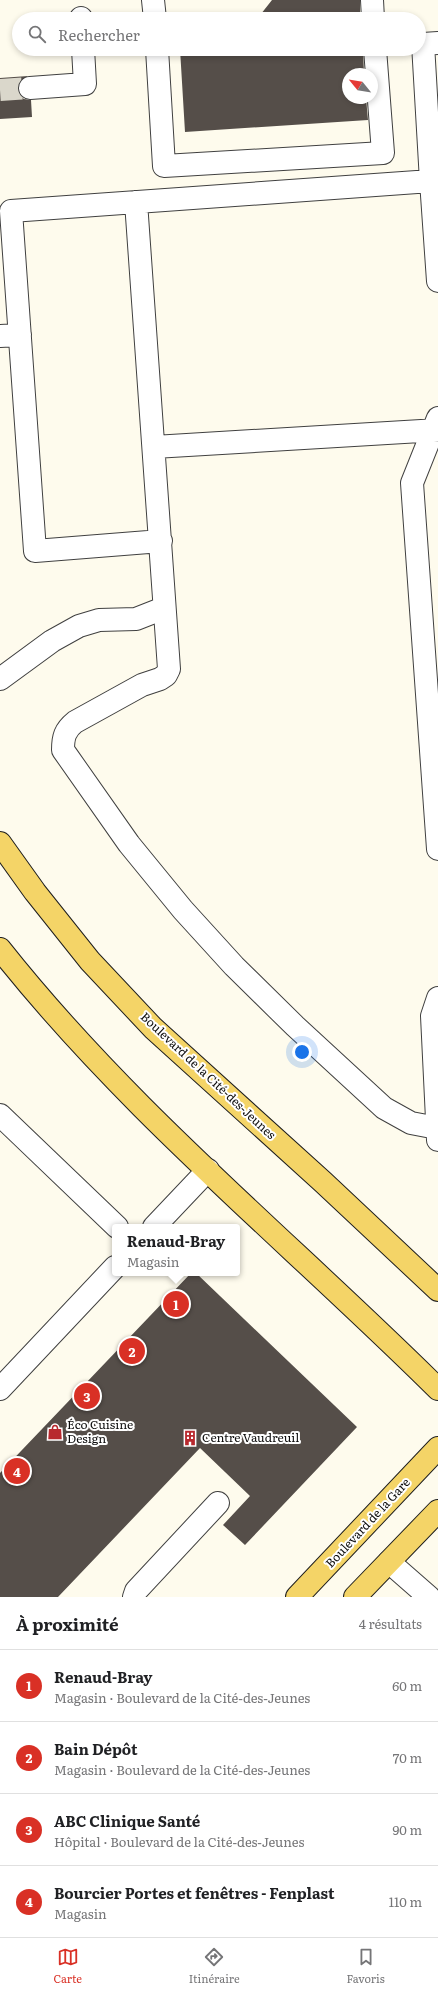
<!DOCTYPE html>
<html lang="fr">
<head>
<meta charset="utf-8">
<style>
  :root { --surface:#fff; --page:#f2f2f2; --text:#202124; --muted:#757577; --line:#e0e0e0; --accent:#d93025 }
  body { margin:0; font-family:Literata,serif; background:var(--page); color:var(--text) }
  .compass { position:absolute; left:342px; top:68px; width:36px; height:36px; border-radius:50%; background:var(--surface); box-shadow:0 2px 6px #0003; rotate:300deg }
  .you { position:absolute; left:302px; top:1052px; width:14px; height:14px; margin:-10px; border:3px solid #fff; border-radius:50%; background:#1a73e8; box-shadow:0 0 0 6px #1a73e833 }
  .badge { display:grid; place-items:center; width:26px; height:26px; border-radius:50%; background:var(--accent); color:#fff; font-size:13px; font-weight:700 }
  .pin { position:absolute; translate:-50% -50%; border:2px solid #fff; box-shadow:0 1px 4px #0006 }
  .popup { position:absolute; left:112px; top:1224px; width:128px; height:52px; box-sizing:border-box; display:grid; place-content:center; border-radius:4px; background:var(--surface); filter:drop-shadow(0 1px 3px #0005); font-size:13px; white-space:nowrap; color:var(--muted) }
  .popup b { font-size:15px; color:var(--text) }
  .popup::after { content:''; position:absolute; left:50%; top:100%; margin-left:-8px; border:8px solid transparent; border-top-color:var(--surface) }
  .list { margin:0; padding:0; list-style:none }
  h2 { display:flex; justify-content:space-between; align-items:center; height:52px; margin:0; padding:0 16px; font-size:17px }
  h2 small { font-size:13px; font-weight:400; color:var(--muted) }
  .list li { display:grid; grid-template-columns:26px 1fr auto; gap:12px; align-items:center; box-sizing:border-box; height:72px; padding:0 16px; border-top:1px solid var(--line) }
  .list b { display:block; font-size:15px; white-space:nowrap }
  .list p { margin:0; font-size:13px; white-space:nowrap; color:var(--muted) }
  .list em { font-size:13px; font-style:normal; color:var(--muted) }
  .icon { flex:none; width:22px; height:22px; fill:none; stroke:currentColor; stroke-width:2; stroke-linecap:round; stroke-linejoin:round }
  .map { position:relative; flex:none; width:438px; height:1597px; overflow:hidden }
  .search { position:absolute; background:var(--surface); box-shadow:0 2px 6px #0003; left:12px; right:12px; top:12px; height:44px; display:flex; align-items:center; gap:10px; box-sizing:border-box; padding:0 14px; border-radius:22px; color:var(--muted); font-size:15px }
  .sheet { height:340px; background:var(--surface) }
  nav { display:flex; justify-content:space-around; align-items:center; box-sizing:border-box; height:56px; border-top:1px solid var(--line); background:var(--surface); font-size:11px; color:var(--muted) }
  nav a { display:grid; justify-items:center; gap:2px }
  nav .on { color:var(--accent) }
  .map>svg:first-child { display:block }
  .building { fill:#554e49 }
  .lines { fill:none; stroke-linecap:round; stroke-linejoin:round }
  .minor-tunnel { stroke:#dad7cb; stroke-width:22; stroke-dasharray:22 11; stroke-linecap:butt }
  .minor-casing { stroke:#404040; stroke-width:24 }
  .major-casing { stroke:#1e1e1e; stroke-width:24 }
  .minor { stroke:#fff; stroke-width:22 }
  .major { stroke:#f4d467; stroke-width:22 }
  .labels { text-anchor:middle; stroke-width:4; stroke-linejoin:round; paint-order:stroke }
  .street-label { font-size:12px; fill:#0d0d0d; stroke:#fff }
  .poi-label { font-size:12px; fill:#0d0d0d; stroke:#fff; text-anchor:start }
</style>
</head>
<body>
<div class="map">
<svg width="438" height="1597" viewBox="0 0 438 1597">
  <rect width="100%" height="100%" fill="#fefbed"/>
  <!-- building -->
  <path class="building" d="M272 0H360V19H257Z
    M180 49H363L364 74H348V98H366L368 120 185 132Z
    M28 76 19 82 18 89 19 95 24 99 31 100 32 117 0 119V78Z
    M191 1273H196L357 1427 245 1545 223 1525 250 1496 200 1448 58 1597H0V1473Z"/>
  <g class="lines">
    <!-- minor-tunnel -->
    <path class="minor-tunnel" d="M0 90 30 88"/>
    <defs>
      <path id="minor" d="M153 0 155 19
        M372 0 373 19
        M81 18V19
        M157 49 164 166 383 153 375 49
        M30 88 85 84 83 49
        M431 181 423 44 438 43
        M136 202 169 669 166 675 160 679 142 685 75 722C65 730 63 737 63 750L129 844 183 910 234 966 295 1026 384 1108 411 1123 437 1128
        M0 336 20 335
        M438 418 412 483 438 849
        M154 447 438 430
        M161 541 35 551 11 211 431 181 438 281
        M0 679 52 641 79 626 99 620 136 619 164 608
        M438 998 432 1016 438 1140
        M0 1115 117 1227
        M154 1227 208 1170
        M0 1389 115 1267
        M389 1562 429 1597
        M134 1597 136 1591 218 1503"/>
      <path id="major" d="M0 843 35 892 90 961 153 1028 323 1182 438 1290
        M0 949C129 1112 291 1243 438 1389
        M297 1597 438 1448
        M355 1597 438 1511"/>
    </defs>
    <!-- minor casing -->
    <use href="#minor" class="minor-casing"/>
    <!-- major casing -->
    <use href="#major" class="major-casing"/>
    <!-- minor -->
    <use href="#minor" class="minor"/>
    <!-- major -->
    <use href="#major" class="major"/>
  </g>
  <!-- icons -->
  <defs>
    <symbol id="shop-bare" viewBox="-9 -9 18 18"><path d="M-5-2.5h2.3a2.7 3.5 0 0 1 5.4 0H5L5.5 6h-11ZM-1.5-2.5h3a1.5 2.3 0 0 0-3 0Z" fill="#b8292e" stroke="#fff" stroke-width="2.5" paint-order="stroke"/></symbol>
    <symbol id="building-bare" viewBox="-9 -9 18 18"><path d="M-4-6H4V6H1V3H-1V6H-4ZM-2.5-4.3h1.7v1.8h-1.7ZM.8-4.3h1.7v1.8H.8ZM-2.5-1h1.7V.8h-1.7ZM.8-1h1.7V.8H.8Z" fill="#b8292e" stroke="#fff" stroke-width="2.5" paint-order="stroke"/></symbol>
  </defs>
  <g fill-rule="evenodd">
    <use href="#shop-bare" x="44" y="1421" width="22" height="22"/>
    <use href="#building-bare" x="179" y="1427" width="22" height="22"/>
  </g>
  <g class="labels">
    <!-- street labels -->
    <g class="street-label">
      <text transform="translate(208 1076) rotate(43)" y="4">Boulevard de la Cité-des-Jeunes</text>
      <text transform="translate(368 1523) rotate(-47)" y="4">Boulevard de la Gare</text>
    </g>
    <!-- poi labels -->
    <g class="poi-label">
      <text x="67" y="1429">Éco Cuisine<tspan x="67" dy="14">Design</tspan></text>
      <text x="202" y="1442">Centre Vaudreuil</text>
    </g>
  </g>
</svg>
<svg class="compass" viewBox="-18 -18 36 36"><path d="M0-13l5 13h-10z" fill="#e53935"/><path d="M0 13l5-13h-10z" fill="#757577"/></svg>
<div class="you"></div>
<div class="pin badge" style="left:176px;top:1304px">1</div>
<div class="popup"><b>Renaud-Bray</b>Magasin</div>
<div class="pin badge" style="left:132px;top:1351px">2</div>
<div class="pin badge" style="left:87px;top:1396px">3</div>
<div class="pin badge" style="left:17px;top:1471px">4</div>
<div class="search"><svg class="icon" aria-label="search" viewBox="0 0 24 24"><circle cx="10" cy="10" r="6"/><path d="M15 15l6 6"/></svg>Rechercher</div>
</div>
<section class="sheet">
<h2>À proximité<small>4 résultats</small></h2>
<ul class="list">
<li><span class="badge">1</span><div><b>Renaud-Bray</b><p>Magasin · Boulevard de la Cité-des-Jeunes</p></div><em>60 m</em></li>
<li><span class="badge">2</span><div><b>Bain Dépôt</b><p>Magasin · Boulevard de la Cité-des-Jeunes</p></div><em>70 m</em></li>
<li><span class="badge">3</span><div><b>ABC Clinique Santé</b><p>Hôpital · Boulevard de la Cité-des-Jeunes</p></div><em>90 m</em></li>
<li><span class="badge">4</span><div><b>Bourcier Portes et fenêtres - Fenplast</b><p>Magasin</p></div><em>110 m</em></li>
</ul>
</section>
<nav>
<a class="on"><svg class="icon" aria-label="map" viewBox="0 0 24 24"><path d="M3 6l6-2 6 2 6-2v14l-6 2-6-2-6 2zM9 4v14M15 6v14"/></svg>Carte</a>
<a><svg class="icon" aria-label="directions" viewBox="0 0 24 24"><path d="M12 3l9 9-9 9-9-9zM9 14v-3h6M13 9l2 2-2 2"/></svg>Itinéraire</a>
<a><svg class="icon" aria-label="saved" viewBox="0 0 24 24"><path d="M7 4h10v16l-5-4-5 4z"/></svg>Favoris</a>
</nav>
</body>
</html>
